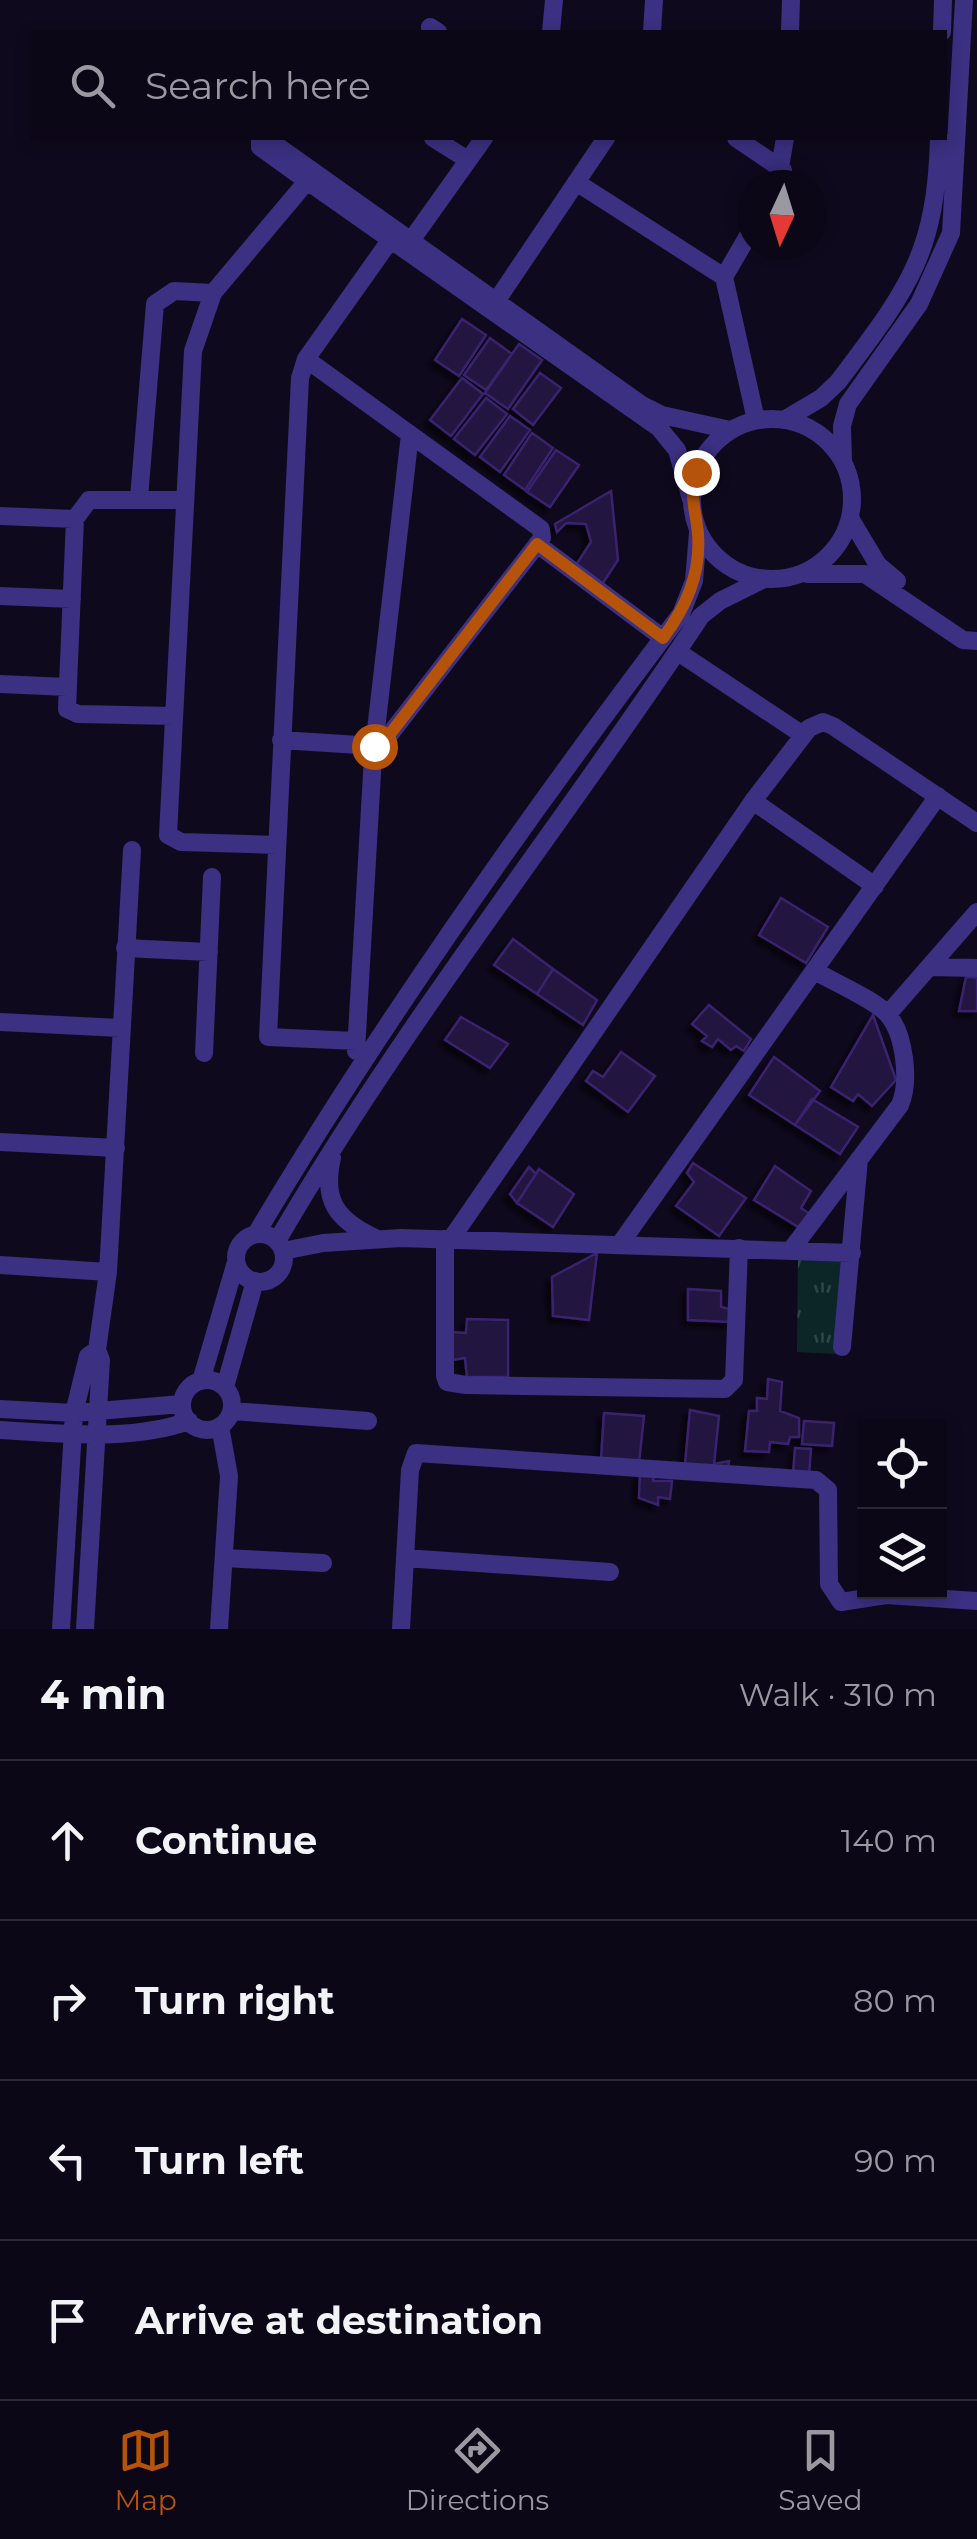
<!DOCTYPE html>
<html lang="en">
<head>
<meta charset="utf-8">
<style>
  :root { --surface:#0b0716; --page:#14101f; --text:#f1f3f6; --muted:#9a99a1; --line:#2b2835; --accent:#b45309 }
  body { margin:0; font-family:Montserrat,sans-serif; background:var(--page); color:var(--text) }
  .controls { position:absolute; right:30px; bottom:30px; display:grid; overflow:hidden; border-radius:0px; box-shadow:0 5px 15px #0003 }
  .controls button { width:90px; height:90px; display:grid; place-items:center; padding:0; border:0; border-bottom:2px solid var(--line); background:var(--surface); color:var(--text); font:50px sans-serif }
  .compass { position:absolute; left:737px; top:170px; width:90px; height:90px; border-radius:50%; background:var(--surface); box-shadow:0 5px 15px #0003; rotate:184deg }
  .stop { position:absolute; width:30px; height:30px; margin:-22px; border:8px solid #b45309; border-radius:50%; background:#fff }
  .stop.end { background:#b45309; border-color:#fff; box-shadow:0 2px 10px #0008 }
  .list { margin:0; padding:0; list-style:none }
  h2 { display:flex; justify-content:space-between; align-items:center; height:130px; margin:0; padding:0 40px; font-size:42px }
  h2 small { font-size:32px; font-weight:400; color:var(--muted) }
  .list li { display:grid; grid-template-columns:65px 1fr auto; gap:30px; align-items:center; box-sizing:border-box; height:160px; padding:0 40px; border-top:2px solid var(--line) }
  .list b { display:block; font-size:38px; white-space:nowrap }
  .list em { font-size:32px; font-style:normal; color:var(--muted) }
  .icon { flex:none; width:55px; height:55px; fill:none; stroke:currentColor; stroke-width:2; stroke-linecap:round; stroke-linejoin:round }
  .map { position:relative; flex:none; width:977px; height:1629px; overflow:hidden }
  .search { position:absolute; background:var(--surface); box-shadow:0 5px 15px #0003; left:30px; right:30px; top:30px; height:110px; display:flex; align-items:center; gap:25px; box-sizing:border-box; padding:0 35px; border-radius:0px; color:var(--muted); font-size:38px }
  .sheet { height:770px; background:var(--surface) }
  nav { display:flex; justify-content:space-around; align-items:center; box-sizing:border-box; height:140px; border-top:2px solid var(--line); background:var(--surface); font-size:28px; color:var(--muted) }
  nav a { display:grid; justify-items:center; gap:5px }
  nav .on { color:var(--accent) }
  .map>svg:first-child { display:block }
  .grass { fill:url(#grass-tufts) }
  .building { fill:#211440; stroke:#3a236e; stroke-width:2.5; filter:url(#shadow) }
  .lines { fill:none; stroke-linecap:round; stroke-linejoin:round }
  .minor { stroke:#3b3081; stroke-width:18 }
  .route { stroke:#b45309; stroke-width:12 }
</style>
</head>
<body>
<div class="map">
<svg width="977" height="1629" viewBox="0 0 977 1629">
  <defs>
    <pattern id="grass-tufts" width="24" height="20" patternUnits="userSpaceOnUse" patternTransform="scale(2.5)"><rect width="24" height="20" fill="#0c2628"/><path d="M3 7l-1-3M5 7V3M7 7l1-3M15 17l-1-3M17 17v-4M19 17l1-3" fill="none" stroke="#2e4448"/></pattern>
    <filter id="shadow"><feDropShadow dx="-5.5" dy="5.5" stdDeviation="2.5" flood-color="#0009"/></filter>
  </defs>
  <rect width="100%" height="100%" fill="#0f091d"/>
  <!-- grass -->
  <path class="grass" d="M798 1256 840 1259 848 1264 837 1354 797 1352Z"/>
  <!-- building -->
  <path class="building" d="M462 319 486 335 459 376 435 360Z
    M490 338 512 354 486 390 464 375Z
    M519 344 542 360 508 409 485 393Z
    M540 373 561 388 533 425 513 409Z
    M462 378 483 394 451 436 430 420Z
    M486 398 507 414 475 455 454 439Z
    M510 416 530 430 500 472 480 457Z
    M532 433 553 448 525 490 504 475Z
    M556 450 579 465 550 507 527 492Z
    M611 491 618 560 601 586 574 568 591 542 586 524 566 523 557 532 555 524Z
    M781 898 828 927 806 963 759 935Z
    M513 939 553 969 537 994 494 965Z
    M553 969 597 1000 583 1025 537 994Z
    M966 977 977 978V1011H959Z
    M709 1005 751 1039 744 1051 736 1046 731 1050 718 1039 712 1047 702 1041 707 1036 692 1024Z
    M873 1015 896 1080 872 1106 858 1094 853 1101 831 1087Z
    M461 1017 508 1044 490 1068 445 1040Z
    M621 1052 655 1076 628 1112 586 1081 593 1071 603 1077Z
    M774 1057 820 1091 795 1125 749 1095Z
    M812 1099 858 1127 840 1154 795 1125Z
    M693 1163 746 1198 719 1236 676 1206 694 1182 687 1173Z
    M775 1166 811 1191 801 1208 810 1214 800 1228 754 1200Z
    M529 1167 536 1174 517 1203 510 1194Z
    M539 1169 574 1194 553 1227 517 1203Z
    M597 1253 589 1320 553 1316 552 1277Z
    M688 1289 721 1291V1307L730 1309V1322L688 1320Z
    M467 1319 508 1320V1377H467L465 1358 452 1360 451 1332 466 1333Z
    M768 1379 782 1382 780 1411 799 1418V1437H790L788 1444 770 1442 769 1452 745 1451 749 1411H757V1398L767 1399Z
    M690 1410 719 1416 714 1464 729 1461 728 1468 685 1464Z
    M604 1413 644 1416 639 1463 601 1459Z
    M804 1421 834 1423 832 1446 802 1444Z
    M795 1448 811 1449 809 1475 793 1474Z
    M640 1472 654 1473 653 1481H672L670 1499 658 1497V1505L639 1498Z"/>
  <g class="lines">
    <!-- minor -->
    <path class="minor" d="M430 27 438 32
      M551 32 554 0
      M652 32 654 0
      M790 32 791 0
      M942 32 943 0
      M433 138 468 160
      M736 138 783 170
      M576 182 724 277
      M777 185 785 138
      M752 229 724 277 756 420
      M405 249 484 138
      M491 309 606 138
      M306 359 541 529 542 538 373 756
      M692 499a80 80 0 1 1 160 0a80 80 0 1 1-160 0Z
      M784 420 821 398 838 382C907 290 936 256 939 138
      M843 462 842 426 848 404 919 304 951 233 964 0
      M139 498 155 304 174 291 213 293
      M691 499 677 450 659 428 307 181 260 147V140H269L642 405 662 415 730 430
      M0 516 75 519
      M850 518 878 565 897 581
      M537 544 663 638
      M807 574H865L963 640 977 641
      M0 596 72 599
      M678 652 803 735
      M0 684 67 687
      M174 716 78 714 67 709 75 519 89 500H185
      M281 740 374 746
      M753 801 875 886
      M276 845 181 842 168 835 193 351 213 293 314 173
      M125 948 209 952
      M929 967 977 968
      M888 1014 977 912
      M0 1022 120 1028
      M356 1041 268 1037 300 378 306 359 396 232
      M356 1051 373 756 410 434
      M204 1053 212 877
      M0 1142 116 1148
      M332 1158C322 1201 337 1220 375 1238
      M236 1258a24 24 0 1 1 48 0a24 24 0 1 1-48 0Z
      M256 1234C383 1020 530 813 681 614L694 581 698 532
      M445 1239V1376L447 1382 466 1385 725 1389 734 1380 739 1248
      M451 1239 753 801 809 728 823 722 833 726 977 823
      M277 1241C404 1022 562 826 701 616L720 601 764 579
      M620 1244 938 796
      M791 1250 900 1105C910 1082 905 1035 888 1015 876 1000 833 982 815 971
      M283 1251 323 1243 401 1238 852 1253
      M0 1265 108 1272
      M842 1347 859 1159
      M182 1405a25 25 0 1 1 50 0a25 25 0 1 1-50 0Z
      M201 1381 236 1262
      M225 1387 255 1281
      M0 1409 74 1413 182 1404
      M232 1411 368 1421
      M0 1430C61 1433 130 1442 189 1421
      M224 1558 323 1563
      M405 1558 610 1572
      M61 1629 74 1413 88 1356 97 1350
      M85 1629 101 1360 97 1350 108 1272 132 850
      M219 1629 229 1476 220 1426
      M401 1629 410 1470 416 1453 816 1480 828 1490 829 1584 841 1602 886 1595 977 1601"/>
  </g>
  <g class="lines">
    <!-- route -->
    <path class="route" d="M374 746 373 756 537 544 663 638C686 607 701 574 698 534 696 511 689 496 696 472"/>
  </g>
</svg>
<div class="controls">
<button><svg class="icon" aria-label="locate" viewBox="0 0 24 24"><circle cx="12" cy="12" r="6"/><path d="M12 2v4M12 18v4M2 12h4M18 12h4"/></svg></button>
<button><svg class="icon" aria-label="layers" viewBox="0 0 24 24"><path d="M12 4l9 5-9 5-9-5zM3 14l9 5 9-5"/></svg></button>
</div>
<svg class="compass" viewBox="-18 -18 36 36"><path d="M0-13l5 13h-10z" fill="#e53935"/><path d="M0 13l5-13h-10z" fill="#9a99a1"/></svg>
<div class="stop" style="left:374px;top:746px"></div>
<div class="stop end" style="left:696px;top:472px"></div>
<div class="search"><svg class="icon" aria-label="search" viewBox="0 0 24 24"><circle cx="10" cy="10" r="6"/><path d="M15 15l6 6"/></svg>Search here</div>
</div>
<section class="sheet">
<h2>4 min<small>Walk · 310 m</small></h2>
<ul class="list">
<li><svg class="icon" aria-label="ahead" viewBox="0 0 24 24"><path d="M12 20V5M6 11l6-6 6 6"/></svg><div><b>Continue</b></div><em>140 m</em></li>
<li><svg class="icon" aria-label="right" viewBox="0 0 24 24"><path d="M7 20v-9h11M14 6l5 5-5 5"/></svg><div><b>Turn right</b></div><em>80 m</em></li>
<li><svg class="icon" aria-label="left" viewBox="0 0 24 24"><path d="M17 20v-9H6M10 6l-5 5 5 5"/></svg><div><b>Turn left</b></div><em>90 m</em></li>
<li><svg class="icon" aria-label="arrive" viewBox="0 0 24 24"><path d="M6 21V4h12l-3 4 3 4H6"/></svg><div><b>Arrive at destination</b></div></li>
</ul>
</section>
<nav>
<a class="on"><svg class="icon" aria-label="map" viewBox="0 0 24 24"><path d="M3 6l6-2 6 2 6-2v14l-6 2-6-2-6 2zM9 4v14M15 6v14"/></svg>Map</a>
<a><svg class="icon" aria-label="directions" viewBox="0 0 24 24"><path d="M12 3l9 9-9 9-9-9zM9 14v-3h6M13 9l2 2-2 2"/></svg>Directions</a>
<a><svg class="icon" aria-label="saved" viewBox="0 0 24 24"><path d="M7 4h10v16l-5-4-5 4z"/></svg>Saved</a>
</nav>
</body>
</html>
